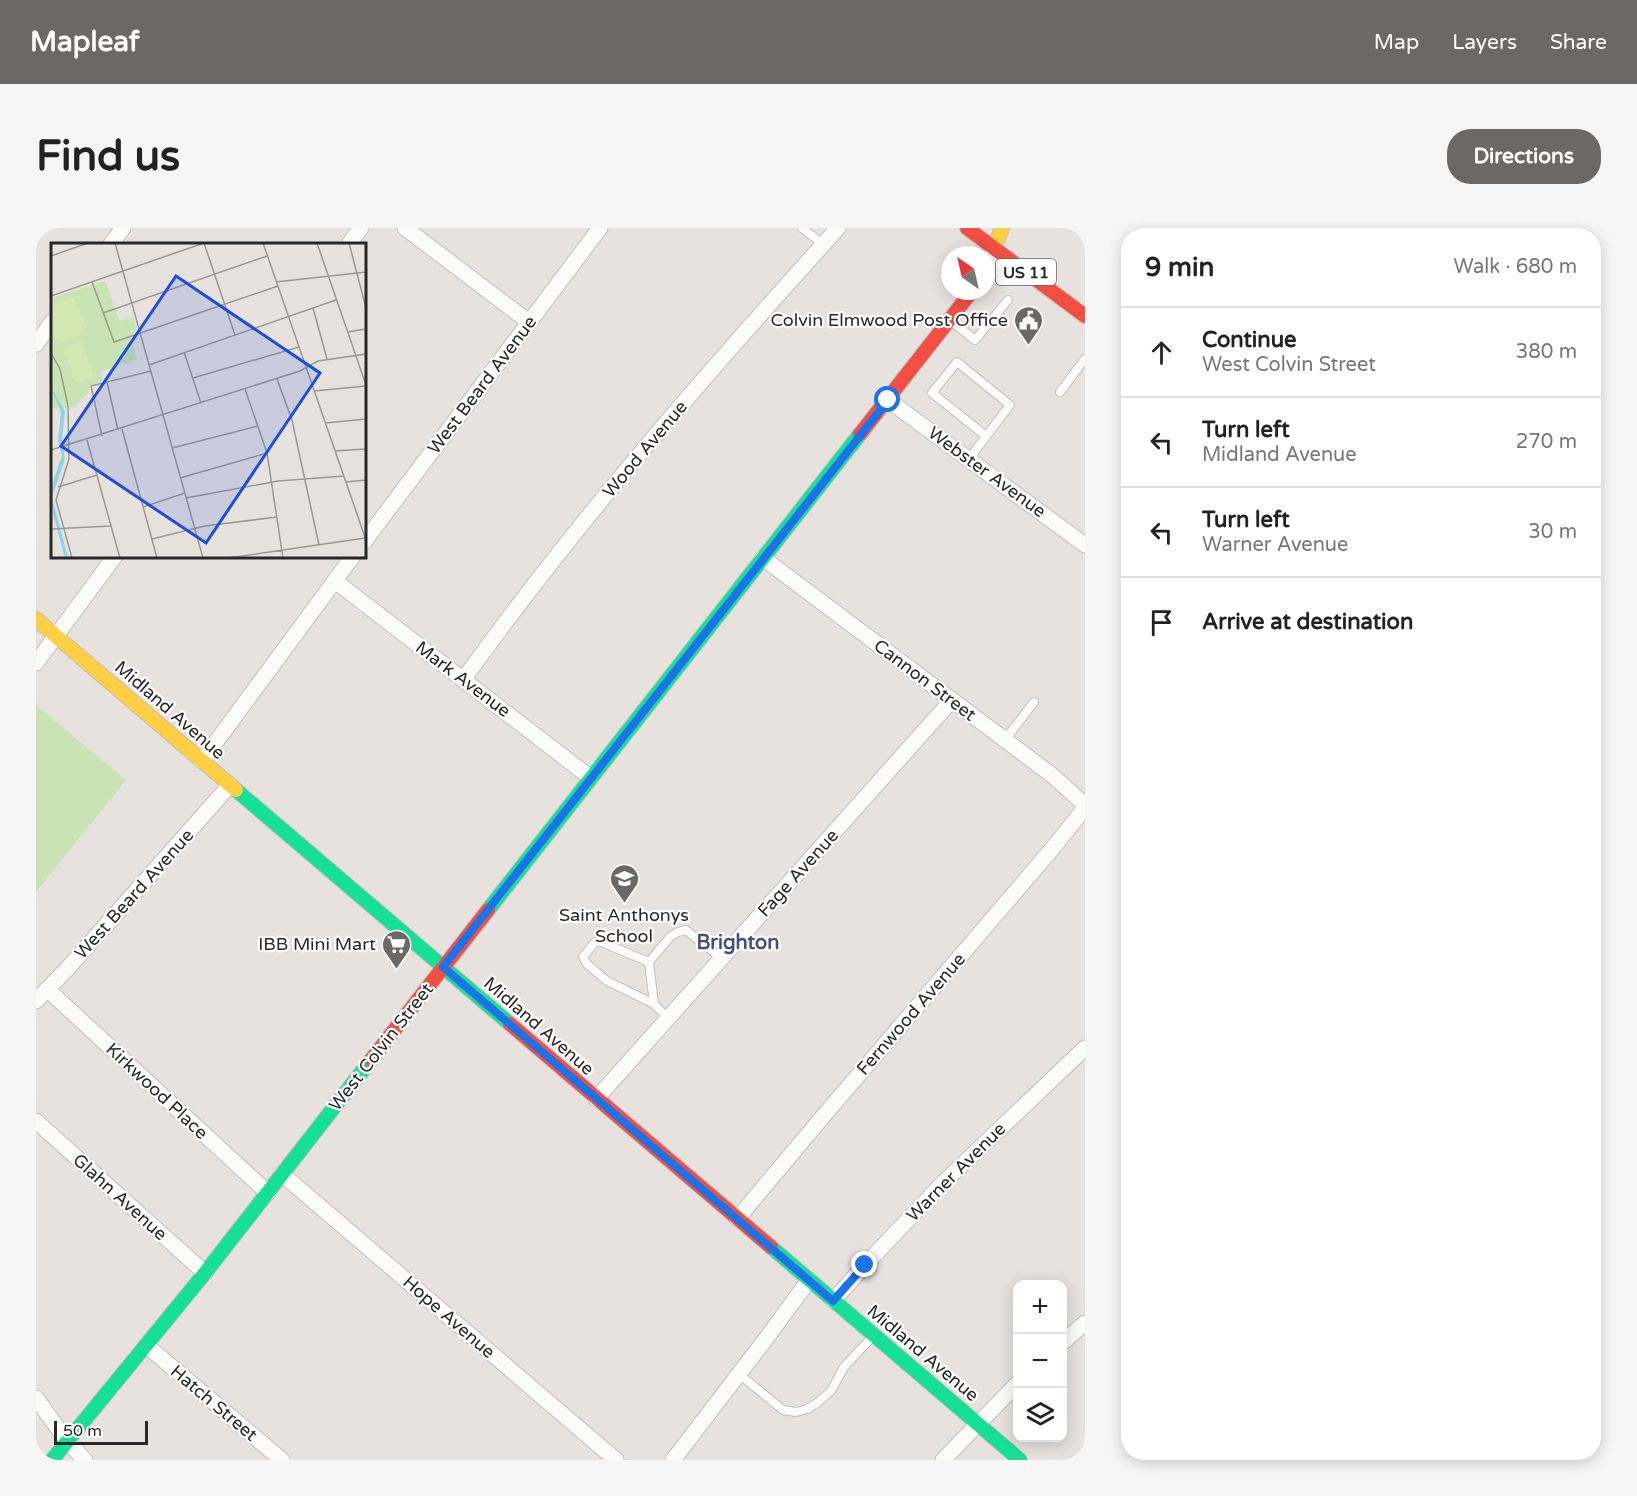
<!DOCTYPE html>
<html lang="en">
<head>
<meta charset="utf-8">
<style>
  :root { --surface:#fff; --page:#f6f6f6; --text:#222; --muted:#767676; --line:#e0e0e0; --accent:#6b6967 }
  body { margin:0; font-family:"Varela Round",sans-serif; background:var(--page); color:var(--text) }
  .controls { position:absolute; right:18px; bottom:18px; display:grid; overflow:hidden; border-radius:12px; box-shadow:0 3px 15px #0003 }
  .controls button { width:54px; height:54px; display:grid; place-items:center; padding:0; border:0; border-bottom:2px solid var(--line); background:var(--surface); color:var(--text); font:30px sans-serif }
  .compass { position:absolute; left:905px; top:18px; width:54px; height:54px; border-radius:50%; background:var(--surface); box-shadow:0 3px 15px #0003; rotate:326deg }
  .scale { position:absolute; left:18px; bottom:15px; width:94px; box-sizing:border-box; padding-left:6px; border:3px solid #282828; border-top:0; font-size:16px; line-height:21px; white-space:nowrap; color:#282828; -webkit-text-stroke:4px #fff; paint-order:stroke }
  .stop { position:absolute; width:18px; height:18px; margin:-14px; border:4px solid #1a73e8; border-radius:50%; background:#fff }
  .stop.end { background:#1a73e8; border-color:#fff; box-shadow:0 2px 6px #0008 }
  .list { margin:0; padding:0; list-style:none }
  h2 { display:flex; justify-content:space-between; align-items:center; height:78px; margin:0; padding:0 24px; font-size:26px }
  h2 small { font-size:20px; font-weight:400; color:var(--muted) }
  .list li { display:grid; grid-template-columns:39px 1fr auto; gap:18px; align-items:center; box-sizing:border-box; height:90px; padding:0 24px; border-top:2px solid var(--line) }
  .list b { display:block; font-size:22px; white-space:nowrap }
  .list p { margin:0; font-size:20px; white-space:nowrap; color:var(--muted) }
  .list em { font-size:20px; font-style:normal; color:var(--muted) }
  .icon { flex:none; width:33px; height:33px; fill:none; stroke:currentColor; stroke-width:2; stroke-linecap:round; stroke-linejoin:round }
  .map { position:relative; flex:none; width:1049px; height:1232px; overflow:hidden; border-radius:24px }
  header { display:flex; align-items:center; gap:36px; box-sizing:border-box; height:84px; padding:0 30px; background:var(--accent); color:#fff }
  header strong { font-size:28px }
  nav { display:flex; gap:33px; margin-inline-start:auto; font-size:21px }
  .intro { display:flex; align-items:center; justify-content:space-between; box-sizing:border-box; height:144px; padding:0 36px }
  h1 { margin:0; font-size:42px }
  .button { padding:15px 27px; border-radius:24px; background:var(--accent); color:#fff; font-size:21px; font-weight:700 }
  main { display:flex; gap:36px; padding:0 36px }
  aside { flex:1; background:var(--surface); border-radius:24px; box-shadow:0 3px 15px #0003 }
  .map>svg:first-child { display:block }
  .green { fill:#c8e4b4 }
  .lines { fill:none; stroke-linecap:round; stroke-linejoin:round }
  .lane-casing { stroke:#c0bebf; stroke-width:10 }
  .street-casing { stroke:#c0bebf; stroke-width:17 }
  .fast-casing { stroke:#c0bebf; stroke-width:16 }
  .slow-casing { stroke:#c0bebf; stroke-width:16 }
  .jam-casing { stroke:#c0bebf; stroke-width:16 }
  .lane { stroke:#fbfbfa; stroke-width:8 }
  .street { stroke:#fbfbfa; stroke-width:15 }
  .fast { stroke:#16e098; stroke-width:14 }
  .slow { stroke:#ffcf43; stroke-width:14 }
  .jam { stroke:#f24e42; stroke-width:14 }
  .route { stroke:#1a73e8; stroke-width:8 }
  .labels { text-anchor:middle; stroke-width:4.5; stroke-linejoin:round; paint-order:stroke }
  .shield { fill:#fff; stroke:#686868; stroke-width:1.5 }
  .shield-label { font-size:16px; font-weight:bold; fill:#282828 }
  .poi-label { font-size:18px; fill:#282828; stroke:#fff; text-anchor:end }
  .street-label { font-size:18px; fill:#282828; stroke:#fff }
  .neighbourhood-label { font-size:20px; font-weight:bold; fill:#47507a; stroke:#fff }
  .inset-road { fill:none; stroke:#9b9895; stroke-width:1.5 }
  .view { fill:#1d4ed8; fill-opacity:0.15; stroke:#1d4ed8; stroke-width:3 }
  .inset-edge { fill:none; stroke:#282828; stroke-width:3 }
</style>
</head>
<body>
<header>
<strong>Mapleaf</strong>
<nav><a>Map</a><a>Layers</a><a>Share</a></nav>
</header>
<div class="intro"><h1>Find us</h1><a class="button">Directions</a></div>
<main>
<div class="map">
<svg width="1049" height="1232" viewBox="0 0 1049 1232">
  <rect width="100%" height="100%" fill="#e7e2dd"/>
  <!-- green -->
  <path class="green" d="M0 477 90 552 0 664Z"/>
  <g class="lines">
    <defs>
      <path id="lane" d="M766 0 787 16
        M915 93 939 112 972 72
        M1024 164 1049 131
        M933 231 974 177 921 134 896 165 950 208
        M969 512 998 474
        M613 734 563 713 559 714 547 729 551 736 571 753 618 776 632 790
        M618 776 613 734 634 709 642 704 650 702 685 730
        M703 1146 747 1182 760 1184 771 1181 781 1175 795 1163 808 1139 837 1108"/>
      <path id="street" d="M369 0 493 94
        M75 16 87 0
        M313 16 325 0
        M950 43 958 20
        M0 116 16 94
        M852 172 1049 317
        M328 314 564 0
        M727 330 1017 548 1049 577
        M299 353 555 550
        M0 435 79 328
        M427 452C541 293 671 145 802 0
        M166 533 317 328
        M11 761 232 965
        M0 773 31 741 194 557
        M560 871 916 472
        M0 893 169 1045
        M246 946 580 1232
        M701 991 784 892 1016 621 1049 580
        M797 1073 829 1037 907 955 1049 820
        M1026 1115 1049 1095
        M111 1118 246 1232
        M0 1170 31 1213 49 1232
        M637 1232 732 1108 773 1052
        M907 1232 981 1156"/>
      <path id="fast" d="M200 562 474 796
        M452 682 824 206
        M735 1019 984 1232
        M16 1232 169 1045 335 832"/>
      <path id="slow" d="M958 20 966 0
        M0 391 200 562"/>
      <path id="jam" d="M931 0 1049 88
        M824 206 936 63
        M474 796 735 1019
        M335 832 452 682"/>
    </defs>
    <!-- lane casing -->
    <use href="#lane" class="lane-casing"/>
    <!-- street casing -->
    <use href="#street" class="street-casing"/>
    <!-- fast casing -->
    <use href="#fast" class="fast-casing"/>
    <!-- slow casing -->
    <use href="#slow" class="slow-casing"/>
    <!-- jam casing -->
    <use href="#jam" class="jam-casing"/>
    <!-- lane -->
    <use href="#lane" class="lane"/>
    <!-- street -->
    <use href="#street" class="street"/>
    <!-- fast -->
    <use href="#fast" class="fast"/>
    <!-- slow -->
    <use href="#slow" class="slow"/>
    <!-- jam -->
    <use href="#jam" class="jam"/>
  </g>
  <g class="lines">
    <!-- route -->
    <path class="route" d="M829 1037 797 1073 407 739 852 172"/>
  </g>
  <!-- icons -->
  <defs>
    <symbol id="civic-pin" viewBox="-11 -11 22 30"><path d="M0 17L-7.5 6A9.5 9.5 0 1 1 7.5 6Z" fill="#6b6967" stroke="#fff"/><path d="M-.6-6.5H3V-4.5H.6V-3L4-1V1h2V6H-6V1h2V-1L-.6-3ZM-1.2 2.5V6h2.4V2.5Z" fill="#fff"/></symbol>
    <symbol id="school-pin" viewBox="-11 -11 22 30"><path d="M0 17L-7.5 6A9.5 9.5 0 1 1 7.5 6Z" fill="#6b6967" stroke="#fff"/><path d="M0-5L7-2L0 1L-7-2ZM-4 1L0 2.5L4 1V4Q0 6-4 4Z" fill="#fff"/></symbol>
    <symbol id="supermarket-pin" viewBox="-11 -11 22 30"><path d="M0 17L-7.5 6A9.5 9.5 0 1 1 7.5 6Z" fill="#6b6967" stroke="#fff"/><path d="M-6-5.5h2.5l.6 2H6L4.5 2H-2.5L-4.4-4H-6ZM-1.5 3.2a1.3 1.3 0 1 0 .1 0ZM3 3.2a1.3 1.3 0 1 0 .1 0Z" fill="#fff"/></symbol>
  </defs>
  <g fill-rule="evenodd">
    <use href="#civic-pin" x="976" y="76" width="33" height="45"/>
    <use href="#school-pin" x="572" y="634" width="33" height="45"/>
    <use href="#supermarket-pin" x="344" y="700" width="33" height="45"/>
  </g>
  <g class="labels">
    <!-- shield labels -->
    <rect class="shield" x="960" y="31" width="60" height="26" rx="4.5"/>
    <g class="shield-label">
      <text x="990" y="50">US 11</text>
    </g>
    <!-- poi labels -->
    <g class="poi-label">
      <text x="972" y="98">Colvin Elmwood Post Office</text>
      <text x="588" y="693" text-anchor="middle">Saint Anthonys<tspan x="588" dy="21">School</tspan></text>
      <text x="340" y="722">IBB Mini Mart</text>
    </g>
    <!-- street labels -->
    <g class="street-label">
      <text transform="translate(446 157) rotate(-53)" y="6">West Beard Avenue</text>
      <text transform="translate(609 221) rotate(-50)" y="6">Wood Avenue</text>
      <text transform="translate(951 244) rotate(36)" y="6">Webster Avenue</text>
      <text transform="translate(427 451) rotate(37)" y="6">Mark Avenue</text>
      <text transform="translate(889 452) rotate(37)" y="6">Cannon Street</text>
      <text transform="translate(134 482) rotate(41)" y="6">Midland Avenue</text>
      <text transform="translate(762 645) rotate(-48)" y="6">Fage Avenue</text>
      <text transform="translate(98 666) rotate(-48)" y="6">West Beard Avenue</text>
      <text transform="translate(875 786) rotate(-49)" y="6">Fernwood Avenue</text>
      <text transform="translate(503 798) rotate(41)" y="6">Midland Avenue</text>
      <text transform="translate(345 819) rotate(-52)" y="6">West Colvin Street</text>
      <text transform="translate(121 863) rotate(43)" y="6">Kirkwood Place</text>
      <text transform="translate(920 944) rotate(-45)" y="6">Warner Avenue</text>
      <text transform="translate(84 969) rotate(42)" y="6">Glahn Avenue</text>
      <text transform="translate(413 1089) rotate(41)" y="6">Hope Avenue</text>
      <text transform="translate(887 1125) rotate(40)" y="6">Midland Avenue</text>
      <text transform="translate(178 1175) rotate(40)" y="6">Hatch Street</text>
    </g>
    <!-- neighbourhood labels -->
    <g class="neighbourhood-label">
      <text x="702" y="721">Brighton</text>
    </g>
  </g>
  <!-- overview -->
  <g transform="translate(15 15)">
    <rect width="315" height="315" fill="#e7e2dd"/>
    <path d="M54 38 69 78 82 74 86 89 79 92 86 117 50 128 52 138 39 142 38 149 23 164 0 165V55Z" fill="#c8e4b4"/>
    <path d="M23 54 35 83 31 84 33 91 13 97 4 95 0 92V61ZM30 98 43 133 24 139 12 105Z" fill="#d4e8b1"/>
    <path d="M0 145 14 168 11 197 14 216 1 254 17 315H14L0 263V244L11 213 7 197 10 169Z" fill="#8dd3ec"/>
    <path class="inset-road" d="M64 0 152 315M212 0 315 297M266 0 315 142M298 0 315 65M0 13 37 0M41 39 63 99 227 43M225 39 315 29M0 53 153 0 184 92M262 65 276 116M52 70 216 13M297 89 315 86M133 109 150 160M0 110 9 126 17 163 18 216 5 257 21 315M98 122 285 57M142 135 248 104M226 136 241 177 268 302M56 139 67 187M194 146 216 210 232 315M263 148 315 143M274 180 315 176M71 186 106 315M51 193 40 143 100 128M36 197 69 315M121 205 207 183M0 207 249 128 267 118 315 111M284 208 315 206M129 235 216 210M295 239 315 237M7 244 46 232M135 255 227 238 293 233M92 264 134 250M0 286 60 283M101 296 154 283 226 274M177 315 314 295"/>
    <path class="view" d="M125 33 269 130 155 300 10 203Z"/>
    <rect width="315" height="315" class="inset-edge"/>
  </g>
</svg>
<div class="controls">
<button>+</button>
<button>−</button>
<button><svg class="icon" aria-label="layers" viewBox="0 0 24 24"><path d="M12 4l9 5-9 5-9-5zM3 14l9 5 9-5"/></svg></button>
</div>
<svg class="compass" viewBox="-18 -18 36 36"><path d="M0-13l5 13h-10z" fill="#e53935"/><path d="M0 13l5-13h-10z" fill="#767676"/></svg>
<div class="scale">50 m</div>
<div class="stop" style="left:852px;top:172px"></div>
<div class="stop end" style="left:829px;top:1037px"></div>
</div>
<aside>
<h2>9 min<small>Walk · 680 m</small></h2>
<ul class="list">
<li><svg class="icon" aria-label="ahead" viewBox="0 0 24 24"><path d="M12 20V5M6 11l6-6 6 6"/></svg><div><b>Continue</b><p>West Colvin Street</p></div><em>380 m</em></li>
<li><svg class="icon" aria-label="left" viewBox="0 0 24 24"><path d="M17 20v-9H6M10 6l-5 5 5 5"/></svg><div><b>Turn left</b><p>Midland Avenue</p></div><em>270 m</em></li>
<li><svg class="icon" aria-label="left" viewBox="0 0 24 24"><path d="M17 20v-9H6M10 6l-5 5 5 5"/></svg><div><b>Turn left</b><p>Warner Avenue</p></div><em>30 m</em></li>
<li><svg class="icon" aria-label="arrive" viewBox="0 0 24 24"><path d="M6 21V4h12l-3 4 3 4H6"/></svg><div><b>Arrive at destination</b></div></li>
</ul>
</aside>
</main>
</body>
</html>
